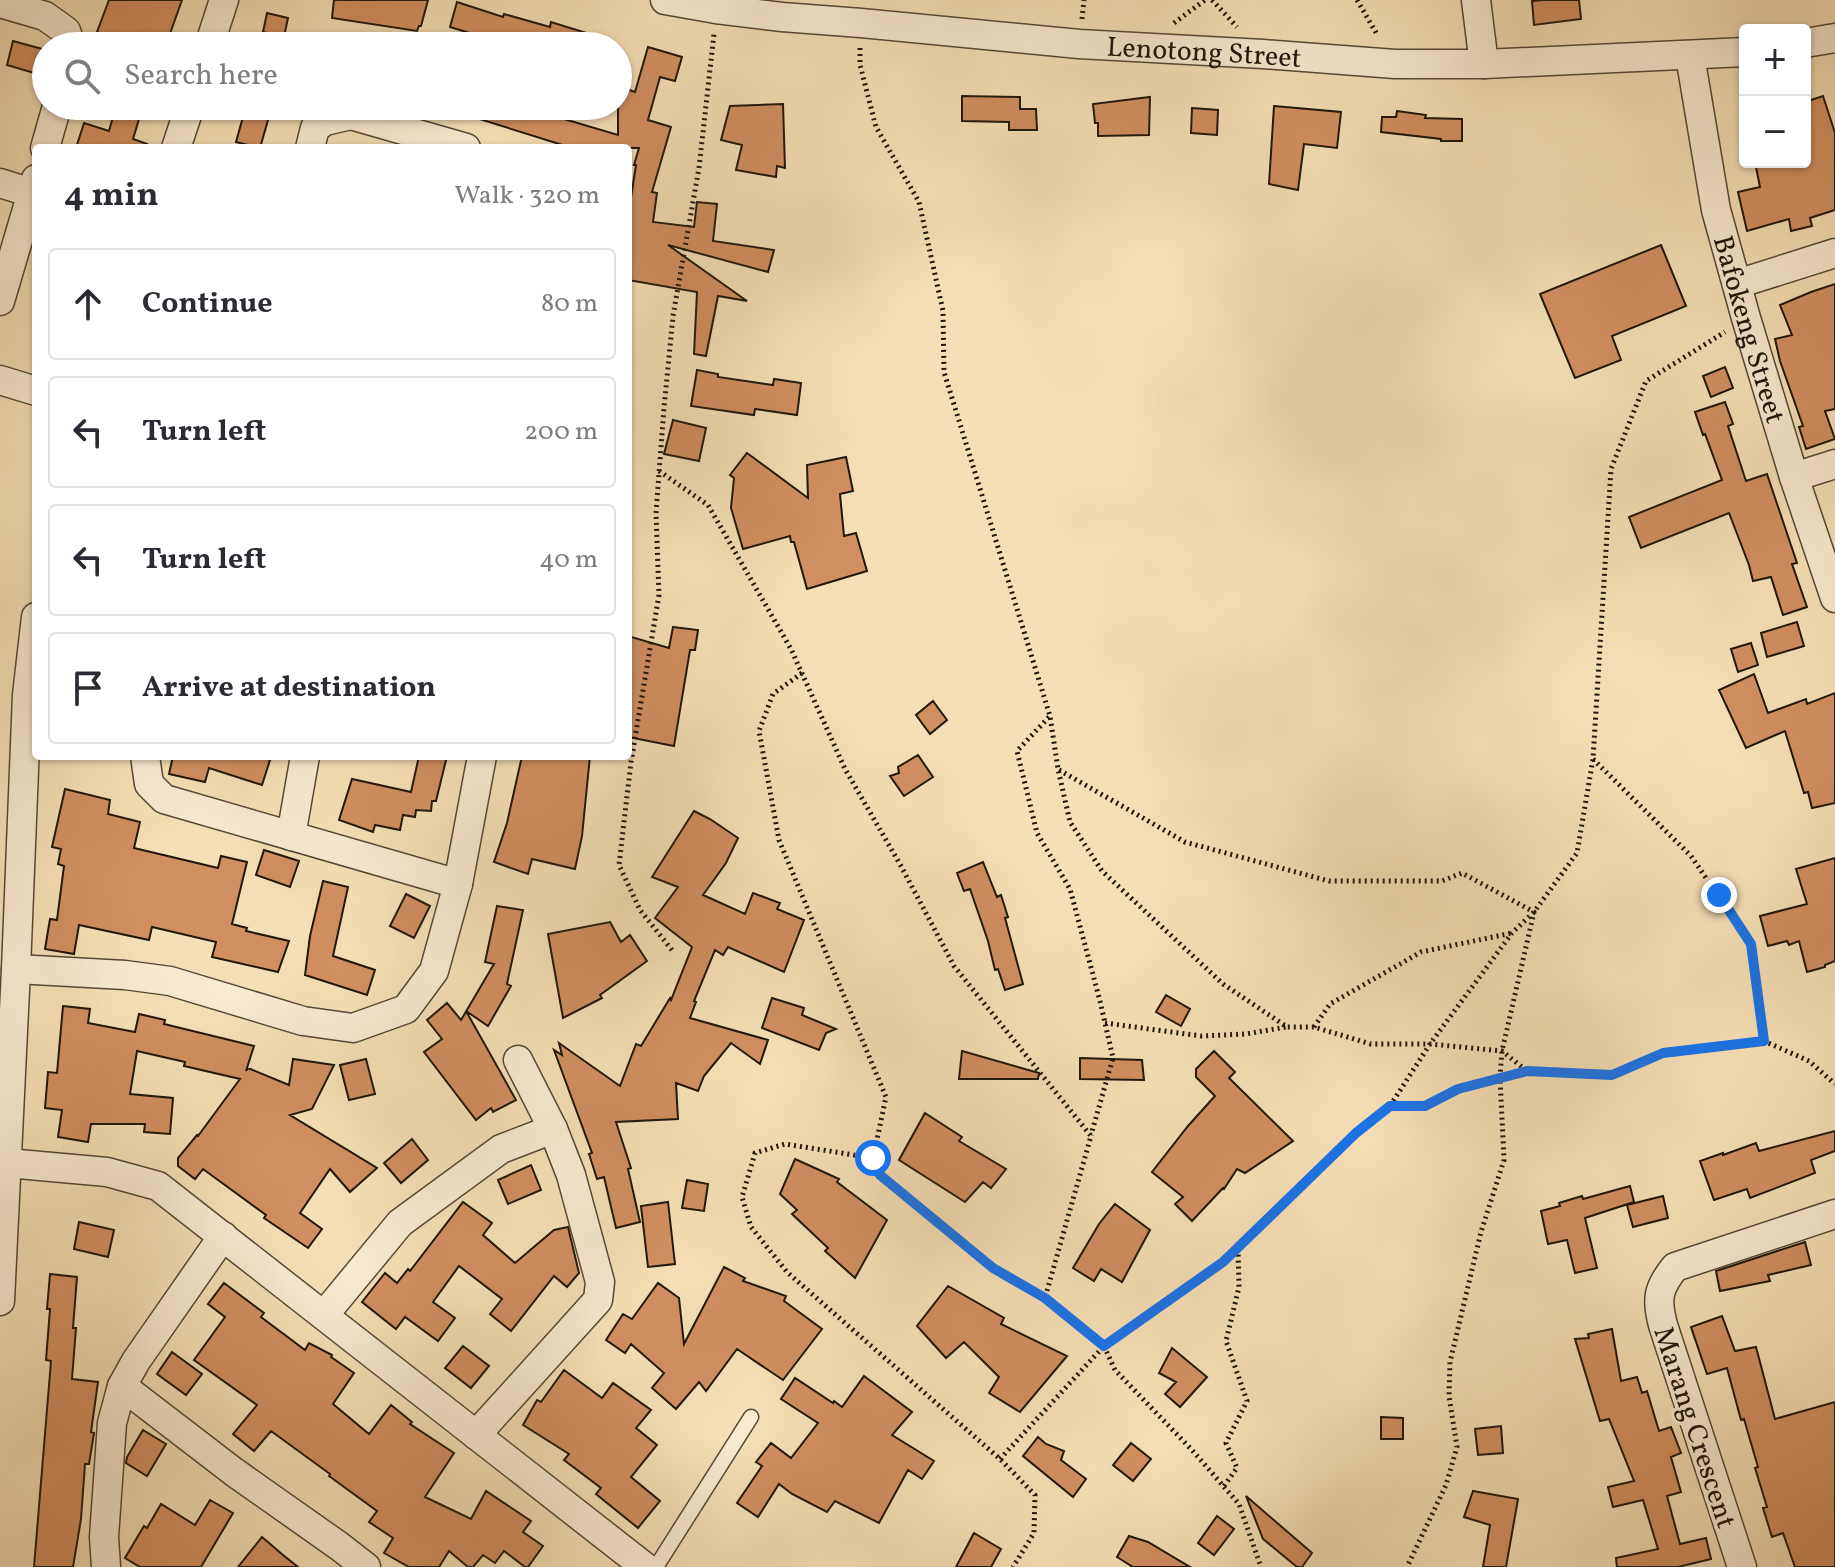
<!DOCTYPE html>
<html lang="en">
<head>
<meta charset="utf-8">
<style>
  :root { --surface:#fff; --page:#f7f7f7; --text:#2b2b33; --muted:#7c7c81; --line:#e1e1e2 }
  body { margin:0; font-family:Vollkorn,serif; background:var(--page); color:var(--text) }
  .controls { position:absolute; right:24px; top:24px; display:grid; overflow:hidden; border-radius:8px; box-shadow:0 2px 6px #0004 }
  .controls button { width:72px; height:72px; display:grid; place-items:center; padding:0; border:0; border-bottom:2px solid var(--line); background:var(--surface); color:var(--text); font:40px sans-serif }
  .stop { position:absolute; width:24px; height:24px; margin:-18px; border:6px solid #1a73e8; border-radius:50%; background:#fff }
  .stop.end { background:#1a73e8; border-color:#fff; box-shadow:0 2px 8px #0008 }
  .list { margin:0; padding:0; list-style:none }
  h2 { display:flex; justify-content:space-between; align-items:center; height:104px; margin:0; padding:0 32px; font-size:34px }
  h2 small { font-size:26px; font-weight:400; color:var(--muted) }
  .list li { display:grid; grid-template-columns:52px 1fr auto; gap:24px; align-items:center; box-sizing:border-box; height:112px; margin:0 16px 16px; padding:0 16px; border:2px solid var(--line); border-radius:8px }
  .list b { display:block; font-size:30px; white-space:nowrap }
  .list em { font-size:26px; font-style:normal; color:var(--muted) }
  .icon { flex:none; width:44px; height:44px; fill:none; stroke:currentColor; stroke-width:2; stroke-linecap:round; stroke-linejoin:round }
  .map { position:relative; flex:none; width:1835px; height:1567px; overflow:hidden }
  .search { position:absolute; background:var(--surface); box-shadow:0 2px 6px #0004; left:32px; top:32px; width:600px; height:88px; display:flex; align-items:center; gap:20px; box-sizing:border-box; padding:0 28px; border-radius:44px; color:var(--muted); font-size:30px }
  .panel { position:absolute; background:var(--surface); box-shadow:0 2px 6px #0004; left:32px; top:144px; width:600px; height:616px; border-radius:8px }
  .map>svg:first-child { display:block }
  .building { fill:#d08f61; stroke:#1f160c; stroke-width:2 }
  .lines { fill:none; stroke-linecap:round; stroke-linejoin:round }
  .lane-casing { stroke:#554836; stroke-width:17 }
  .street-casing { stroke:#554836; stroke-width:31 }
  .path { stroke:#1f160c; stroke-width:5; stroke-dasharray:2 4; stroke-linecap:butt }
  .lane { stroke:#f9ead0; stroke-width:14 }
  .street { stroke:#f9ead0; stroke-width:28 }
  .route { stroke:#1a73e8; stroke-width:10 }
  .labels { text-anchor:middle; stroke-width:7; stroke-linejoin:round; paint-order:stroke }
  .street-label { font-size:28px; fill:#1f160c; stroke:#f9ead0 }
</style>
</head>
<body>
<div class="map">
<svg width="1835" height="1567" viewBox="0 0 1835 1567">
  <rect width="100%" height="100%" fill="#f6dfb6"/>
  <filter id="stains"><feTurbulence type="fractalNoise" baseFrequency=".0025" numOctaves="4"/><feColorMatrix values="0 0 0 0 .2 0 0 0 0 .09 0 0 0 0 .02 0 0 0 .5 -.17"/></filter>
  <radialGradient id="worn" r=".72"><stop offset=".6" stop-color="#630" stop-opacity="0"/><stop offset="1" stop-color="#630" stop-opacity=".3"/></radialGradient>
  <!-- building -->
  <path class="building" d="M109 0H182L167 42 152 36 149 46H128L97 32Z
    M334 0H428L421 26H419L417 31 332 18Z
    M1545 0H1579L1581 19 1534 25 1532 1Z
    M457 2 503 17 504 14 550 27 551 22 612 41 611 46H524L487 35 486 38 450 27Z
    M267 13 288 18 284 37 263 32Z
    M13 41 46 50 41 75 7 65Z
    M648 47 682 57 675 81 660 77 648 120 671 127 652 192 657 193 653 222 694 227 697 202 717 204 713 241 774 250 768 272 668 245 747 301 718 296 706 356 694 354 697 292 628 280V217L636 165H634L639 148H572L454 111 455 106H520L618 135V86L635 92Z
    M962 96 1020 97V109H1036L1037 130H1009V122L962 121Z
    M1823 96 1835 133V210L1810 218 1812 226 1791 231 1789 219 1747 231 1738 192 1760 187 1755 162H1805V102Z
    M1150 97 1149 135 1098 136V123H1095L1093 104Z
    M783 104 785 168 777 166 776 177 736 170 742 145 721 140 730 106Z
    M116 106H143L133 139 147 144 146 148H76L84 123 109 131Z
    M246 106H272L260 148 236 142Z
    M1274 106 1341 112 1337 148 1304 144 1298 190 1269 184Z
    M1192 108 1218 110 1217 135 1191 133Z
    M1397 111 1426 115 1425 118 1462 119V141H1441V139L1381 132 1382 117H1396Z
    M1661 245 1686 306 1612 336 1621 360 1575 378 1540 294Z
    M1835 284V409L1825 411 1835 439 1806 449 1799 427 1803 426 1780 361 1775 339 1792 335 1780 305 1811 292Z
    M1725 367 1733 388 1711 397 1703 376Z
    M697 370 718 374V377L773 385 774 379 801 383 797 415 755 409 754 415 691 406Z
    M1725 402 1733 424 1728 426 1746 481 1767 474 1797 563 1792 564 1807 607 1783 615 1771 577 1753 581 1749 565 1729 513 1641 548 1629 517 1722 480 1705 434 1703 435 1695 412Z
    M673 420 706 428 699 461 664 454Z
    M747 453 808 498 807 465 846 457 853 491 840 494 844 536 856 533 867 571 807 589 794 542H791L790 536 743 549 731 508 734 478 730 475Z
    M1797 622 1804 646 1767 657 1761 633Z
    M673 627 698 630 695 650H690L674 746 628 737V636L669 648Z
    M1751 643 1758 665 1738 672 1731 649Z
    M1754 674 1768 713 1806 699 1807 704 1835 693V803L1812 808 1808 792 1804 793 1785 731 1746 748 1719 690Z
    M933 701 947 720 930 734 916 715Z
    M918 755 933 777 904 796 890 776 899 773 898 767Z
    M173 756H259L270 760 262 785 209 768 205 782 169 774Z
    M419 756H447L436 801H432L431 811 416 810 415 817 403 815 400 830 375 825 373 832 339 820 352 779 411 792Z
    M522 756H590L582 836 575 869 532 859 528 874 494 862 507 823Z
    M65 789 110 800 108 814 140 822 134 848 218 868 221 856 247 862 232 924 247 928 246 931 289 941 278 972 212 957 216 942 152 927 149 940 79 925 74 954 45 949 50 919 57 920 64 866 58 864 61 849 52 847Z
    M694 811 710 819 738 838 726 863 703 895 745 914 753 893 780 903 777 909 804 920 784 972 728 947 723 955 715 950 694 1001 696 1002 690 1018 768 1040 760 1064 731 1043 704 1076 698 1091 676 1083 678 1119 616 1122 631 1168 628 1169 640 1222 616 1228 604 1177 597 1179 589 1154 592 1153 554 1050 562 1055 559 1043 620 1086 636 1044 641 1046 670 998 671 1000 692 947 655 918 678 887 652 877Z
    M264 850 299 861 290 887 256 875Z
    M1835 858V961L1825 965V967L1807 972 1799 941 1789 945 1787 941 1768 946 1760 916 1807 904 1796 869Z
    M983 862 997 897 1001 895 1008 917 1005 918 1023 984 1005 990 998 969 995 970 988 941 970 889 964 891 957 873Z
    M323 881 348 887 333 956 375 970 367 995 305 975 310 936Z
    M406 894 430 906 414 938 390 926Z
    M497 906 523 910 507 984 511 986 488 1026 466 1011 516 1100 493 1112 491 1108 476 1120 424 1052 442 1039 427 1020 447 1003 461 1020 494 964 485 962Z
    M610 922 621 942 630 935 647 961 600 995 602 998 563 1018 548 934Z
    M1166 995 1190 1009 1181 1026 1156 1012Z
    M772 998 804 1008 802 1015 836 1029 826 1033 819 1050 762 1028Z
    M63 1006 90 1009 88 1023 135 1032 139 1014 165 1020 164 1024 254 1046 246 1071 248 1068 289 1085 293 1059 334 1065 312 1109 290 1115 377 1168 350 1192 330 1169 300 1213 322 1229 308 1248 264 1218 266 1215 203 1169 195 1179 178 1166V1158L197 1135 198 1136 240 1079 184 1066 185 1062 137 1051 130 1094 173 1098 170 1134 144 1132 145 1124H91L88 1142 58 1137 62 1110 45 1108 48 1072 57 1073Z
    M962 1051 1039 1073 1038 1079H959Z
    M1214 1051 1235 1072 1229 1078 1293 1141 1245 1173 1237 1169 1224 1189 1223 1188 1192 1221 1175 1204 1183 1197 1152 1172 1188 1126 1215 1096 1196 1077V1069Z
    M1080 1058 1142 1060 1144 1080 1080 1079Z
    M366 1059 375 1094 349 1100 340 1065Z
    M925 1113 962 1137 959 1141 1006 1169 991 1188 983 1182 965 1202 899 1160Z
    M1835 1131V1151L1811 1160 1815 1173 1750 1198 1747 1189 1714 1200 1700 1161 1723 1153V1155L1756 1143 1759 1151Z
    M412 1139 428 1160 401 1183 384 1163Z
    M795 1159 839 1179 837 1182 887 1220 855 1278 825 1251 828 1248 792 1214 797 1210 780 1194Z
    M531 1165 541 1190 508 1204 498 1180Z
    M687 1180 708 1184 704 1211 682 1208Z
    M1630 1186 1634 1202 1585 1218 1597 1268 1575 1273 1567 1240 1548 1244 1541 1211 1560 1206 1559 1203 1582 1196 1583 1199Z
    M1663 1196 1668 1218 1633 1227 1627 1205Z
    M463 1202 492 1223 483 1235 515 1263 554 1230 568 1227 579 1273 567 1287 554 1276 511 1331 490 1314 502 1299 459 1266 433 1302 455 1318 438 1341 405 1317 396 1329 362 1302 385 1273 397 1283 408 1269 410 1271Z
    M668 1202 675 1264 648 1267 641 1206Z
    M1115 1204 1150 1230 1122 1282 1101 1269 1094 1281 1073 1268 1099 1224Z
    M79 1222 114 1230 108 1257 74 1249Z
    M1805 1242 1811 1265 1768 1275 1770 1281 1720 1291 1716 1271Z
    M724 1267 745 1278 743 1281 786 1296 784 1301 822 1329 783 1380 737 1349 706 1391 699 1382 676 1409 652 1388 664 1373 631 1344 625 1353 606 1340 623 1314 632 1319 658 1283 679 1298 684 1344Z
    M50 1274 77 1277 73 1328H76L72 1379 98 1382 91 1432 94 1433 89 1464H85L81 1519 73 1567H34L51 1361 46 1360 50 1309H47Z
    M224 1283 264 1313 261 1317 305 1350 309 1343 332 1355 331 1357 354 1373 333 1404 369 1434 391 1405 412 1422 410 1424 454 1453 425 1497 471 1519 486 1491 531 1521 523 1532 543 1546 528 1567H525L504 1551 495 1563 483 1555 473 1567H468L449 1551 439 1567H409L384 1553 393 1538 369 1522 377 1511 329 1476 330 1474 271 1431 254 1451 233 1434 257 1405 194 1360 225 1317 208 1304Z
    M948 1286 1004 1318 1001 1324 1067 1356 1020 1412 989 1393 999 1377 964 1342 946 1358 917 1326Z
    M1722 1316 1735 1351 1756 1347 1775 1419 1835 1402V1567H1795L1783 1533 1772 1537 1763 1508 1767 1507 1755 1468 1758 1467 1744 1419 1741 1420 1727 1368 1707 1374 1691 1327Z
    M1612 1329 1621 1381 1637 1377 1642 1393 1647 1391 1659 1431 1671 1427 1681 1453 1671 1457 1681 1492 1667 1496 1680 1544 1706 1538 1711 1559 1678 1567H1617L1616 1558 1658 1549 1643 1500 1613 1507 1608 1487 1634 1481 1609 1419 1600 1421 1575 1339 1589 1338 1588 1334Z
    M463 1346 489 1366 471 1388 445 1368Z
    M1172 1348 1207 1377 1180 1407 1165 1394 1176 1382 1159 1373Z
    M172 1352 202 1374 186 1395 157 1374Z
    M564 1370 602 1398 613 1383 651 1410 636 1428 657 1445 631 1477 660 1501 638 1528 596 1494 601 1488 564 1460 569 1454 523 1425 537 1400 541 1402Z
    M864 1376 912 1412 892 1435 934 1461 922 1479 908 1470 879 1523 835 1501 827 1512 792 1494 779 1484 758 1517 737 1503 762 1466 756 1462 771 1443 791 1458 818 1423 781 1399 795 1378 833 1403 834 1401 842 1407Z
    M1381 1417 1403 1418V1439H1381Z
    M1501 1426 1503 1453 1478 1455 1475 1429Z
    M143 1430 166 1444 147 1476 126 1463 127 1457Z
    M1038 1437 1046 1444 1064 1451 1061 1460 1086 1479 1073 1497 1023 1456Z
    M1131 1443 1151 1459 1133 1481 1113 1465Z
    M1473 1491 1518 1499 1506 1567H1483L1490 1525 1464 1517Z
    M1246 1496 1312 1553 1302 1567H1297L1263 1539Z
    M210 1500 233 1513 201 1567H140L125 1558 144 1526 147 1528 161 1504 195 1525Z
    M1217 1516 1234 1529 1214 1555 1198 1543Z
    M974 1533 1001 1549 991 1567H956Z
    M1129 1536 1148 1542 1190 1567H1133L1117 1557Z
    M262 1537 283 1555 298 1567H238Z"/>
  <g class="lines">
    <defs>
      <path id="lane" d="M656 1567 751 1417"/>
      <g id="street">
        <path id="s1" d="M665 0 716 9 782 17 861 23 1079 44 1263 54 1395 64H1484L1745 52"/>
        <path d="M1476 0 1484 64"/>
        <path d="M0 3 45 16 66 31 71 46"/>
        <path d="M1805 43 1835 38"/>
        <path d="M209 46 224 0"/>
        <path id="s2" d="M1690 56 1716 210 1746 318 1794 477 1835 598"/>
        <path d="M45 148 57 106"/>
        <path d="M176 148 190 106"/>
        <path d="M310 148 315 128 325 121 351 115 466 148"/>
        <path d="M0 183 32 193"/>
        <path d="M1737 284 1835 253"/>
        <path d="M0 301 36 179"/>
        <path d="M0 380 36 391"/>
        <path d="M1794 477 1835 464"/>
        <path d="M145 756 149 784 164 799 458 884"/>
        <path d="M291 836 305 756"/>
        <path d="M16 969 125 975 170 981 303 1021 353 1028 406 1009 434 971 458 884 482 756"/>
        <path d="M7 1163 107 1172 158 1186 645 1567"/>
        <path d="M0 1301 16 969 27 695 36 617"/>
        <path d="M324 1315 400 1223 501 1149 553 1129"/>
        <path d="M122 1386 234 1472 339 1546 366 1567"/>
        <path d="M476 1435 598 1300 600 1282 571 1175 553 1129 518 1060"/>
        <path d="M106 1567 104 1537 112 1423 122 1386 136 1361 223 1236"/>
        <path d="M1742 1567 1663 1325C1656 1299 1658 1288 1675 1267L1835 1214"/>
      </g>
    </defs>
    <!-- lane casing -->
    <use href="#lane" class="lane-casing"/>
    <!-- street casing -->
    <use href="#street" class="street-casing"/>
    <!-- path -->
    <path class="path" d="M1212 0 1237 27
      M1357 0 1378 36
      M1082 19 1084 0
      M1174 23 1205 0
      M860 48V65L876 127 919 202 943 311 944 372 1050 716 1058 769 1070 822 1102 871 1223 984 1287 1027H1314L1371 1044H1430L1502 1051 1527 1071
      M659 471 708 505 791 649 845 769 901 866 954 966 1091 1136 1045 1298
      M802 673 773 694 759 731 779 840 886 1097 873 1158 880 1175 993 1268 1045 1298 1104 1346 1115 1370 1192 1450 1239 1504 1261 1567
      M1049 717 1017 751 1037 833 1070 889 1100 1001 1113 1058 1091 1135
      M1593 759 1691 856 1751 944 1764 1041
      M1059 770 1185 842 1329 881H1442L1462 873 1534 912 1502 1051 1500 1077 1504 1160 1481 1232 1450 1362 1449 1396 1457 1447 1446 1485 1407 1567
      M672 950 640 910 619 865 631 762 659 595 656 513 664 408 673 316 699 168 714 34
      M1105 1023 1201 1036 1246 1034 1286 1027
      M1314 1027 1330 1004 1421 952 1512 933
      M1391 1106H1425L1458 1089 1527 1071 1612 1075 1663 1053 1764 1041 1809 1061 1835 1084
      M873 1158 785 1144 755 1153 742 1197 751 1227 787 1272 1000 1459 1035 1495 1034 1533 1013 1567
      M1000 1459 1104 1346 1223 1262 1356 1133 1390 1106 1430 1044 1512 933 1534 912 1577 853 1593 759 1611 469 1646 381 1725 332
      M1224 1486 1237 1468 1226 1443 1247 1401 1226 1341 1239 1287 1238 1249"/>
    <!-- lane -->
    <use href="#lane" class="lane"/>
    <!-- street -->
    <use href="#street" class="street"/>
  </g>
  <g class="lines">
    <!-- route -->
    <path class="route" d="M873 1158 880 1175 993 1268 1045 1298 1104 1346 1223 1262 1356 1133 1390 1106H1425L1458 1089 1527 1071 1612 1075 1663 1053 1764 1041 1751 944 1719 895"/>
  </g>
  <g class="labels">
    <!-- street labels -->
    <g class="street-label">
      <text dy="10" stroke="none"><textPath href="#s1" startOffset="542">Lenotong Street</textPath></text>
      <text dy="10" stroke="none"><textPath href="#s2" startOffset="280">Bafokeng Street</textPath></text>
      <text transform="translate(1696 1427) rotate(72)" y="10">Marang Crescent</text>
    </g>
  </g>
  <rect width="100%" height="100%" filter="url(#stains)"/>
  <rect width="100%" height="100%" fill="url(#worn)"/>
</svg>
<div class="controls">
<button>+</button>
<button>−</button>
</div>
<div class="stop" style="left:873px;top:1158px"></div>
<div class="stop end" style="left:1719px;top:895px"></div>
<div class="search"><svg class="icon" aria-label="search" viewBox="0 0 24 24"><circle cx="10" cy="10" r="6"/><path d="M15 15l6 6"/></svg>Search here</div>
<section class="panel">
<h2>4 min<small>Walk · 320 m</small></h2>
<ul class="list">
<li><svg class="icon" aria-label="ahead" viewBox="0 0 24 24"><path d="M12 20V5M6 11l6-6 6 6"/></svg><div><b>Continue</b></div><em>80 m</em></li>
<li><svg class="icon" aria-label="left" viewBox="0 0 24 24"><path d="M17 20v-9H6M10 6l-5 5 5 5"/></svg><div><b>Turn left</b></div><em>200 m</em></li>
<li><svg class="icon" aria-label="left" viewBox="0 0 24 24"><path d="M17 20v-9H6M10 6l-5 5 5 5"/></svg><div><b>Turn left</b></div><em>40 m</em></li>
<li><svg class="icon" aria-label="arrive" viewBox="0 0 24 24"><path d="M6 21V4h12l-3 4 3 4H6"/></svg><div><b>Arrive at destination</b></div></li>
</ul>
</section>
</div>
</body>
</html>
